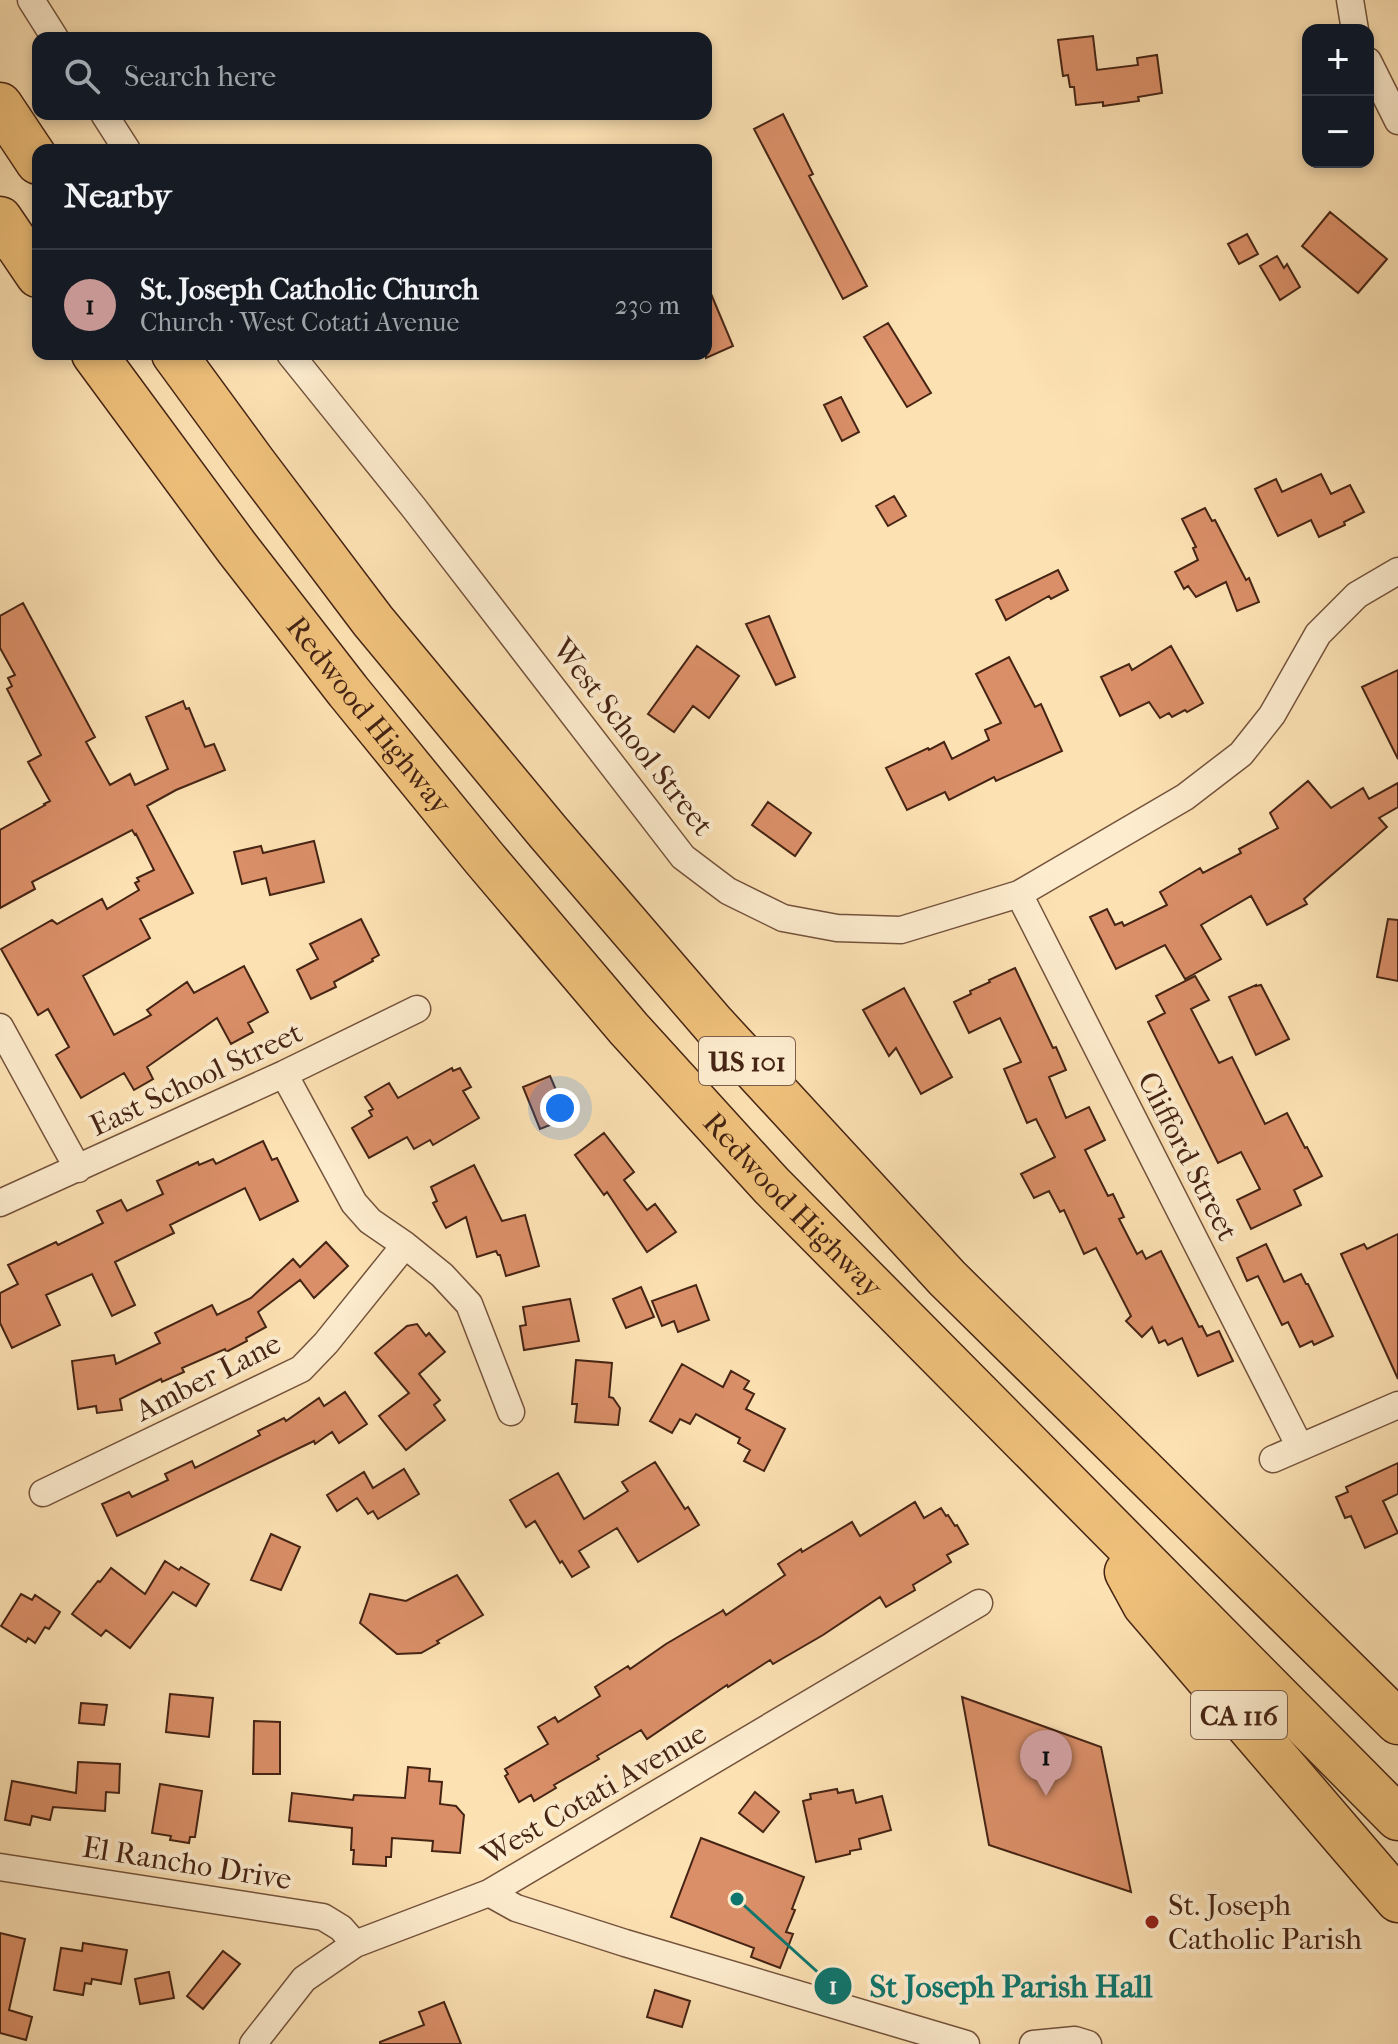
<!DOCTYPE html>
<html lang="en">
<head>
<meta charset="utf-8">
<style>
  :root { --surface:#171b24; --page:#20242c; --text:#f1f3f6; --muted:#9ea1a6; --line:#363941; --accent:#c59692 }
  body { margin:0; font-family:"IM FELL French Canon",serif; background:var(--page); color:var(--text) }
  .controls { position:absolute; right:24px; top:24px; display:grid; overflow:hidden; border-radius:16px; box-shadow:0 4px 12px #0003 }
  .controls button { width:72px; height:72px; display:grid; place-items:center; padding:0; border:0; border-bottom:2px solid var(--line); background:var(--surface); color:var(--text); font:40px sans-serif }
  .you { position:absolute; left:560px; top:1108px; width:28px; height:28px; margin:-20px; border:6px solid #fff; border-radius:50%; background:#1a73e8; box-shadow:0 0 0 12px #1a73e833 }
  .badge { display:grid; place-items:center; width:52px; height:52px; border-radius:50%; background:var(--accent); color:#111; font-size:26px; font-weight:700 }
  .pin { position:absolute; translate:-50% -66px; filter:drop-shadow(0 2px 4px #0008) }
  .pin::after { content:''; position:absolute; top:42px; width:28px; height:24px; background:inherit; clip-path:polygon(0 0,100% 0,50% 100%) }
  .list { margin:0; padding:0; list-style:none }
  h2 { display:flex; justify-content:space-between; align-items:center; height:104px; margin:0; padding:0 32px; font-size:34px }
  h2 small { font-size:26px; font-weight:400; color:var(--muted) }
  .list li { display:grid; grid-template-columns:52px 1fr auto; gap:24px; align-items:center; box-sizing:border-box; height:112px; padding:0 32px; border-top:2px solid var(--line) }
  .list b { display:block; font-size:30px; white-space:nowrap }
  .list p { margin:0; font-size:26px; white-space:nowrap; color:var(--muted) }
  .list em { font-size:26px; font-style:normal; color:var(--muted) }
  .icon { flex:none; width:44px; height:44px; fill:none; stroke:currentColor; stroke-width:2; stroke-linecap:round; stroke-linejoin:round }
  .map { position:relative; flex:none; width:1398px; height:2044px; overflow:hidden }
  .search { position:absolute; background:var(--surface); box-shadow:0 4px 12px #0003; left:32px; top:32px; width:680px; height:88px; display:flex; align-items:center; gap:20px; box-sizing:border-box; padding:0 28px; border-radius:16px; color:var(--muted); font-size:30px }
  .panel { position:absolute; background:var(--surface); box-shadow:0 4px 12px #0003; left:32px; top:144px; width:680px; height:216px; border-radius:16px }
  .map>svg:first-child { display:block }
  .building { fill:#da8f68; stroke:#462414; stroke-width:2 }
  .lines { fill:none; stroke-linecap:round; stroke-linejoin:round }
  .minor-casing { stroke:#74533c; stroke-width:29 }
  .motorway-casing { stroke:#462414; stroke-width:47 }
  .minor { stroke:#fdecce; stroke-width:26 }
  .motorway { stroke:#eec07a; stroke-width:44 }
  .poi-dot { fill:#8f2418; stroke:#fdecce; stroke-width:3 }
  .labels { text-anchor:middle; stroke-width:8; stroke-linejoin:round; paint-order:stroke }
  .shield { fill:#fdecce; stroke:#7d604c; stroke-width:2 }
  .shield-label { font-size:28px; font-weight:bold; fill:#462414 }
  .street-label { font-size:30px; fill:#462414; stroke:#fdecce }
  .poi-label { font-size:30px; fill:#462414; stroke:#fdecce; text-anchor:start }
  .leader { fill:none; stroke:#0f766e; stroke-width:3 }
  .callout-dot { fill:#0f766e; stroke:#fdecce; stroke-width:3 }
  .mark-label { font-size:24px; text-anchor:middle; font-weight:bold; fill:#fff }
  .callout-label { font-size:32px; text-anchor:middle; font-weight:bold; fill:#0f766e; stroke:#fdecce; stroke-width:8; stroke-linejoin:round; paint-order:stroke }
</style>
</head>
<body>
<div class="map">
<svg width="1398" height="2044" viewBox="0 0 1398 2044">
  <rect width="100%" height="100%" fill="#fce1b3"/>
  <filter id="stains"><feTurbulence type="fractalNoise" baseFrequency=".0025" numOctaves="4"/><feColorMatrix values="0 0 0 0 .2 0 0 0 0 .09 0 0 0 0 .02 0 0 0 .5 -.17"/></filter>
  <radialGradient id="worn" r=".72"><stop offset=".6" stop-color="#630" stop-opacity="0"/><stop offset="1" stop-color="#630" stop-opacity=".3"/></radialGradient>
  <!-- building -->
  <path class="building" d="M1093 36 1097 70 1138 65 1137 58 1157 55 1162 93 1138 97 1139 101 1103 106V102L1076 105 1074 87H1070L1068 75 1063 76 1058 40Z
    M783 114 813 174 809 176 867 286 843 299 754 129Z
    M1330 212 1387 259 1358 293 1302 246Z
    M1247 234 1258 254 1239 264 1228 244Z
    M1277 256 1284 268 1287 264 1300 287 1280 300 1260 266Z
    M706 282 733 346 706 358Z
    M888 323 931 393 907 407 864 337Z
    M841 397 859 432 842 441 824 405Z
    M1321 474 1331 494 1350 485 1364 512 1344 522 1345 525 1319 537 1311 520 1278 536 1255 489 1276 479 1282 492Z
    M894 496 906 516 888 526 876 506Z
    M1205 508 1212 521 1215 520 1246 580 1249 578 1259 602 1237 611 1226 582 1196 597 1188 586 1184 589 1175 572 1198 560 1193 548 1196 547 1182 519Z
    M1058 570 1068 590 1051 599 1049 596 1006 620 996 600Z
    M23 603 95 737 86 742 110 785 130 774 135 785 168 769 146 717 183 701 186 709 189 708 205 747 214 744 225 770 176 790 147 806 193 893 140 919 150 938 83 976 114 1035 151 1015 147 1010 187 982 194 993 244 966 268 1012 248 1023 253 1032 231 1044 217 1018 147 1067 153 1079 134 1090 124 1073 81 1098 56 1055 69 1047 48 1009 38 1015 1 949 52 920 57 924 102 899 107 909 139 890 135 883 139 881 137 878 154 870 136 834 135 835 132 830 32 882 35 889 0 908V830L45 805 44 804 50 801 28 762 41 755 7 689 12 686 8 678 15 675 0 648V616Z
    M769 616 795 677 776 685 746 624Z
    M697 646 739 676 709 718 693 706 674 732 648 714Z
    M1171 646 1203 703 1187 712 1185 710 1172 717 1169 713 1160 718 1149 702 1120 716 1101 677 1129 664 1132 670Z
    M1009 657 1035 707 1041 704 1062 751 996 781 994 777 949 800 945 792 907 810 886 768 928 748 929 750 944 742 952 759 989 740 985 730 1001 723 976 674Z
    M1398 670V759L1362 687Z
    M1308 781 1331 808 1363 788 1369 799 1398 783V807L1379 818 1387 827 1304 899 1307 904 1267 925 1251 896 1201 925 1221 959 1185 979 1165 945 1116 969 1090 917 1107 909 1115 925 1122 922 1124 926 1167 905 1160 892 1200 868 1203 873 1241 853 1239 849 1278 828 1270 813Z
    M768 802 811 833 795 856 752 825Z
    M314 841 324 882 270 895 266 878 242 884 234 852 261 846 263 853Z
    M361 919 379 955 372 959 373 961 334 982 336 987 311 999 297 970 318 959 310 944Z
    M1388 919 1398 920V981L1377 977Z
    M1015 968 1053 1048 1056 1047 1066 1070 1049 1077 1066 1118 1089 1107 1105 1140 1085 1150 1108 1196 1113 1194 1124 1217 1119 1219 1137 1254 1142 1251 1146 1259 1161 1251 1199 1327 1202 1326 1207 1336 1219 1331 1233 1361 1198 1376 1182 1338 1168 1345 1165 1340 1159 1343 1152 1327 1142 1337 1126 1321 1131 1316 1096 1248 1084 1254 1064 1210 1060 1212 1049 1191 1034 1198 1021 1174 1055 1157 1036 1119 1027 1123 1004 1069 1021 1062 1000 1018 969 1033 954 1002 971 994 970 991 990 982 989 980Z
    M1195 976 1209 1000 1191 1009 1219 1063 1232 1057 1265 1124 1287 1113 1305 1148 1307 1147 1322 1176 1294 1190 1301 1205 1251 1229 1237 1200 1260 1189 1241 1152 1218 1163 1148 1022 1165 1013 1156 996Z
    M1256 985V986L1261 985 1289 1039 1256 1055 1229 997Z
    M904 988 952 1077 921 1094 896 1048 889 1056 863 1010Z
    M452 1068 453 1071 460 1068 471 1087 463 1091 479 1118 433 1145 430 1140 414 1149 407 1137 369 1158 352 1128 372 1116 369 1111 373 1109 365 1097 389 1083 398 1098Z
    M550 1076 568 1118 540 1129 523 1087Z
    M604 1133 634 1172 624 1180 647 1210 655 1204 676 1232 647 1252 607 1192 604 1195 575 1155Z
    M263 1141 272 1160 277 1158 298 1201 260 1220 245 1188 170 1225 174 1233 115 1262 135 1305 112 1316 92 1274 46 1295 60 1325 12 1348 0 1323V1293L18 1284 8 1265 56 1242 58 1245 103 1223 97 1211 121 1200 127 1211 163 1194 157 1181 198 1162 199 1165 213 1159 216 1164Z
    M474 1165 502 1221 525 1215 539 1266 506 1276 500 1255H498L496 1251 477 1257 466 1217 446 1228 433 1203 437 1201 431 1187Z
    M1398 1234V1379L1341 1254 1364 1244 1367 1249Z
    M326 1242 348 1266 314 1298 300 1280 258 1312 266 1327 246 1338 247 1341 226 1352 225 1349 182 1368 184 1372 162 1382 161 1379 120 1399 122 1410 97 1413 96 1406 78 1409 72 1361 114 1355 116 1364 160 1343 155 1333 212 1305 217 1315 251 1298 293 1259 300 1267Z
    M1266 1244 1284 1282 1301 1274 1306 1284H1308L1333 1336 1314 1345 1312 1341 1300 1347 1288 1322 1282 1325 1258 1276 1247 1281 1237 1258Z
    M696 1285 709 1320 678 1332 674 1321 662 1326 652 1301Z
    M641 1287 654 1317 626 1328 613 1299Z
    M570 1299 579 1341 524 1350 520 1326 526 1325 523 1307Z
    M417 1324 426 1336 429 1333 445 1352 419 1374 440 1400 434 1405 445 1420 406 1450 379 1416 409 1393 375 1353 407 1326Z
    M576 1360 612 1363 609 1397 613 1398 620 1408 618 1425 575 1422 577 1404H572Z
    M682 1364 723 1387 731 1371 749 1381 744 1389 754 1394 746 1409 785 1429 764 1471 744 1461 750 1450 738 1443 740 1438 696 1414 690 1424 680 1419 672 1433 650 1421Z
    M345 1392 367 1424 339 1443 332 1432 315 1444 314 1441 117 1536 102 1504 129 1492 132 1497 168 1480 165 1474 192 1461 195 1468 260 1435 258 1431 284 1418 286 1421 319 1398 324 1406Z
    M655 1462 685 1509 688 1507 699 1525 638 1562 617 1528 579 1551 589 1567 572 1577 562 1561 560 1563 535 1521 526 1527 510 1500 558 1473 584 1519 628 1491 622 1482Z
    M1398 1463V1494L1383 1501 1398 1533 1365 1548 1351 1516 1345 1518 1336 1497 1348 1492 1346 1487Z
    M404 1469 419 1494 378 1519 373 1511 368 1514 357 1498 337 1511 327 1495 364 1472 373 1488Z
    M915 1502 924 1518 941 1508 946 1516 948 1515 955 1526 957 1525 968 1544 947 1555 951 1562 913 1585 915 1590 886 1607 880 1597 823 1635 773 1664 770 1660 728 1687 727 1685 647 1739 641 1730 597 1756 599 1759 554 1785 556 1788 534 1801 531 1795 519 1802 505 1776 508 1774 505 1769 548 1744 538 1727 555 1717 558 1722 600 1696 595 1687 628 1666 630 1669 666 1644 722 1611 723 1610 726 1615 785 1575 778 1564 801 1549 802 1552 852 1522 860 1536Z
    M271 1534 300 1547 281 1590 251 1580Z
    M165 1561 179 1570 181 1567 209 1584 196 1606 173 1592 130 1648 106 1630 101 1636 72 1614 98 1581 100 1582 111 1568 145 1594Z
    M457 1575 483 1615 437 1641 439 1643 421 1653 397 1654 360 1623 370 1594 406 1601Z
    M21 1594 32 1600 35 1595 60 1612 49 1629 45 1627 35 1643 28 1638 26 1642 1 1626Z
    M170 1694 213 1698 209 1737 166 1732Z
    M962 1697 1101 1747 1131 1892 989 1845Z
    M81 1703 107 1705 104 1725 79 1723Z
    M254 1721 280 1722V1774H253Z
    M78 1762 120 1764 119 1793 106 1792 105 1811 53 1807 50 1820 32 1816 30 1825 5 1820 12 1781 76 1793Z
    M408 1767 430 1769 429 1781 442 1782 440 1804 456 1806 464 1815 460 1853 432 1851 433 1841 392 1838 391 1857H386V1866L353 1864 354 1850H351L352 1828 289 1821 292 1793 353 1800 354 1795 405 1798Z
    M160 1784 202 1791 195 1837H190L189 1843 170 1840 171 1836 152 1833Z
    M837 1789 838 1793 853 1790 856 1803 882 1796 891 1830 859 1839 861 1849 850 1851V1854L816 1862 803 1801 811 1799 810 1794Z
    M755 1792 779 1812 763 1832 739 1813Z
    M701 1838 804 1877 792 1909 795 1910 786 1932 793 1934 780 1968 751 1957 754 1948 671 1917Z
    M0 1933 25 1939 9 2010 32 2017 26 2040 0 2033Z
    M83 1943 127 1950 121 1984 92 1979 91 1984 85 1983 83 1995 54 1990 61 1948 82 1951Z
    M223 1951 240 1964 203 2009 187 1996Z
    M169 1972 174 1998 140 2004 135 1979Z
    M655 1990 690 2001 682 2027 647 2017Z
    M444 2002 461 2044H380V2042L424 2025 419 2012Z"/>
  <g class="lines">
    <defs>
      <path id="minor" d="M31 0 55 38
        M1350 0 1355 30
        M1368 61 1398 121
        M104 114 127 150
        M290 354 414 508 683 857 728 891 783 918 837 928 901 930 1019 894 1185 797 1241 754 1272 715 1318 634 1357 595 1398 571
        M1019 894 1300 1447
        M0 1027 78 1169
        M284 1074 354 1203 370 1221 405 1245 442 1275 469 1304 511 1412
        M0 1203 284 1074 417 1009
        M1273 1459 1398 1405
        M43 1493 301 1369 326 1343 405 1245
        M0 1867 323 1917 341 1928 355 1944
        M489 1893 516 1908 625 1943 966 2044
        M253 2044 304 1979 355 1944 489 1893 979 1603
        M1033 2044 1075 2040 1088 2044"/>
      <g id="motorway">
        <path d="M0 105 38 162"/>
        <path d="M0 219 38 275"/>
        <path id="s1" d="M94 354 237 548 348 691 484 858 629 1029 771 1185 1398 1818"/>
        <path d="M174 354 253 462 373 621 548 832 714 1025 947 1278 1398 1722"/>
        <path d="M1127 1572 1145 1605 1398 1900"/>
      </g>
    </defs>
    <!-- minor casing -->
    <use href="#minor" class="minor-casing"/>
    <!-- motorway casing -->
    <use href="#motorway" class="motorway-casing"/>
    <!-- minor -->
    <use href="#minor" class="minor"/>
    <!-- motorway -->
    <use href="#motorway" class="motorway"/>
  </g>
  <!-- markers -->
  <circle class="poi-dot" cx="1152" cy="1922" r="8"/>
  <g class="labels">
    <!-- shield labels -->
    <g class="shield">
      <rect x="699" y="1037" width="96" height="48" rx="6"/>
      <rect x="1191" y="1691" width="96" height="48" rx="6"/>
    </g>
    <g class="shield-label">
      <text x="747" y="1071">US 101</text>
      <text x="1239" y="1725">CA 116</text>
    </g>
    <!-- street labels -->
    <g class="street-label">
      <text dy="10" stroke="none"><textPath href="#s1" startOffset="454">Redwood Highway</textPath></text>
      <text transform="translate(633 737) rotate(52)" y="10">West School Street</text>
      <text transform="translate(196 1079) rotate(-25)" y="10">East School Street</text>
      <text transform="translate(1188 1156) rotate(63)" y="10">Clifford Street</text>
      <text dy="10" stroke="none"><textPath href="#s1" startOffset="1102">Redwood Highway</textPath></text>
      <text transform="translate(208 1377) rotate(-27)" y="10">Amber Lane</text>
      <text transform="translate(594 1794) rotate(-30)" y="10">West Cotati Avenue</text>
      <text transform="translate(187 1863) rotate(9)" y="10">El Rancho Drive</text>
    </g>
    <!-- poi labels -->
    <g class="poi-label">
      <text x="1168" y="1915">St. Joseph<tspan x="1168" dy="34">Catholic Parish</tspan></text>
    </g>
  </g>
  <!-- callouts -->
  <path class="leader" d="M737 1899L833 1986"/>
  <g class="callout-dot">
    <circle cx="737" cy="1899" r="8"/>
    <circle cx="833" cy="1986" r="20"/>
  </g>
  <g class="mark-label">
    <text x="833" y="1994">1</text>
  </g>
  <g class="callout-label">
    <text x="1011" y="1997">St Joseph Parish Hall</text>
  </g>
  <rect width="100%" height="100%" filter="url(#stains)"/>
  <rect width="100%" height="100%" fill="url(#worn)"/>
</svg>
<div class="controls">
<button>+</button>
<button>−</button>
</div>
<div class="you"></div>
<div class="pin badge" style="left:1046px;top:1796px">1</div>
<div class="search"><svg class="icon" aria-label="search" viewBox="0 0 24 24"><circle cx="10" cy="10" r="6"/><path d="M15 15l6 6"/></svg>Search here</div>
<section class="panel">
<h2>Nearby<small></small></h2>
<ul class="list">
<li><span class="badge">1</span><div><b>St. Joseph Catholic Church</b><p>Church · West Cotati Avenue</p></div><em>230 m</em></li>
</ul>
</section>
</div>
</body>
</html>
